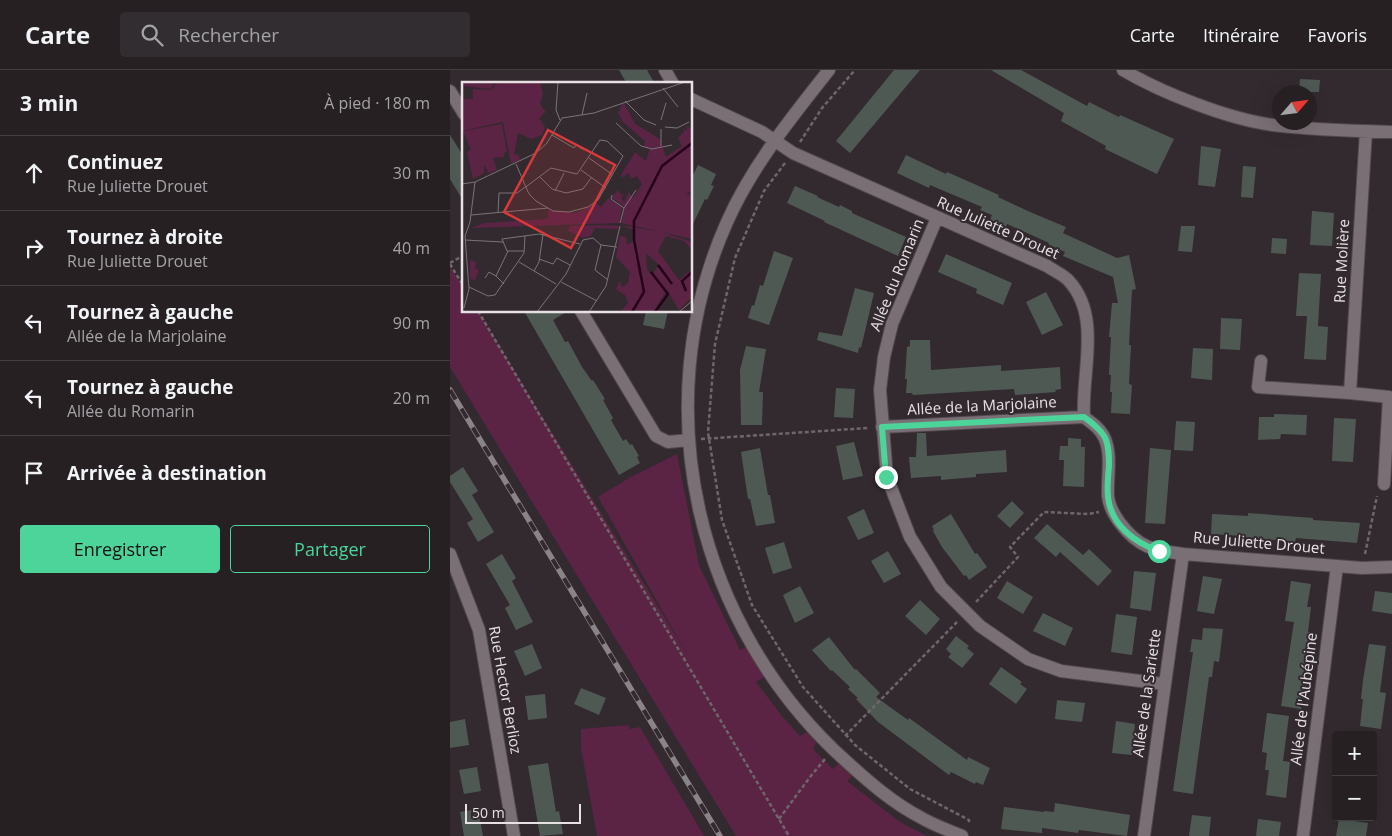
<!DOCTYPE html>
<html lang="fr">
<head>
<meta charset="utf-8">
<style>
  :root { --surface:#262023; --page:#322d30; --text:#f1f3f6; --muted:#a4a3a6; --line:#423e41; --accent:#4cd49b }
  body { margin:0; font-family:"Open Sans",sans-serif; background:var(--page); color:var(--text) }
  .controls { position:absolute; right:15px; bottom:15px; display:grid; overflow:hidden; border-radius:5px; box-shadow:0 5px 20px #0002 }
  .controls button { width:45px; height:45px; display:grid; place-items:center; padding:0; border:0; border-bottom:1px solid var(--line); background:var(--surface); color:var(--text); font:25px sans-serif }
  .compass { position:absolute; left:822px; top:15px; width:45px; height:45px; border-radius:50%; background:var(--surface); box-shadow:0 5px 20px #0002; rotate:62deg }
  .scale { position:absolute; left:15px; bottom:12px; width:116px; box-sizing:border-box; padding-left:5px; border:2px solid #e7e1e4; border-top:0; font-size:14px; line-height:18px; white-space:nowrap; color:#e7e1e4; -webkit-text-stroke:4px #332a2f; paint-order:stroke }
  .stop { position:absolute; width:15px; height:15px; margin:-11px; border:4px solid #4cd49b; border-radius:50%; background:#fff }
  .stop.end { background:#4cd49b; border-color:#fff; box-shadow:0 1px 5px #0008 }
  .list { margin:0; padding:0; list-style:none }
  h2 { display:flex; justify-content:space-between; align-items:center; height:65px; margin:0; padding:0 20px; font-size:21px }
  h2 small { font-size:16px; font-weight:400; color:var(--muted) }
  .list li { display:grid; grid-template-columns:32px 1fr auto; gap:15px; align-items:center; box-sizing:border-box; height:75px; padding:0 20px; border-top:1px solid var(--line) }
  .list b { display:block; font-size:19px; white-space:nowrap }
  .list p { margin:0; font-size:16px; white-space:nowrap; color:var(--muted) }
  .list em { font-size:16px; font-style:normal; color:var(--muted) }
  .actions { display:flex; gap:10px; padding:15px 20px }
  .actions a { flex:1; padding:11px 0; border:1px solid var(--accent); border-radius:5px; text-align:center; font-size:18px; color:var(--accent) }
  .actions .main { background:var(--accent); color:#111 }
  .icon { flex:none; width:28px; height:28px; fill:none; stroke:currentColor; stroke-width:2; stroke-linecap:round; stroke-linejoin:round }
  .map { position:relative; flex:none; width:942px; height:766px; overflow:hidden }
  header { display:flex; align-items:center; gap:30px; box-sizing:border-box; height:70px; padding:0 25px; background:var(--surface); border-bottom:1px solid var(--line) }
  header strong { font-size:24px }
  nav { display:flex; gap:28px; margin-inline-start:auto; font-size:18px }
  .search { width:350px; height:45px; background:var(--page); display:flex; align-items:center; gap:12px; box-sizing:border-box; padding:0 18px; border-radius:5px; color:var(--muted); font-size:19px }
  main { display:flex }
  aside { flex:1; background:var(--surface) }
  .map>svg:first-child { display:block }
  .green { fill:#5b2344 }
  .building { fill:#4f5954 }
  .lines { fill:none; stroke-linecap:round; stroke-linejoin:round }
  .minor-casing { stroke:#50494c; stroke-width:14 }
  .path { stroke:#6e666a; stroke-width:2.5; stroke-dasharray:4 2.5; stroke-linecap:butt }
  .minor { stroke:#7a6f75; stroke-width:12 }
  .rail-casing { stroke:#8a8387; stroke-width:5.5 }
  .rail { stroke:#332a2f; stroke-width:4; stroke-dasharray:11; stroke-linecap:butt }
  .route { stroke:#4cd49b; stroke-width:6 }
  .labels { text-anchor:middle; stroke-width:4; stroke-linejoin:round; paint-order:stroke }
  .street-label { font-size:15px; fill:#e7e1e4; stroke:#332a2f }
  .inset-river { fill:none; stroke:#260118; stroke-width:2.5 }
  .inset-road { fill:none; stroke:#7b7377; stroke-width:1 }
  .view { fill:#d83a3b; fill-opacity:0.15; stroke:#d83a3b; stroke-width:2.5 }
  .inset-edge { fill:none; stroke:#e7e1e4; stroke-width:2.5 }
</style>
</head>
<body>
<header>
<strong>Carte</strong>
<div class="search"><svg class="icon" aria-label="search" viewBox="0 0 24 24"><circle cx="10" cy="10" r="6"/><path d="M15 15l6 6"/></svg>Rechercher</div>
<nav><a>Carte</a><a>Itinéraire</a><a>Favoris</a></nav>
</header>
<main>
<aside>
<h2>3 min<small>À pied · 180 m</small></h2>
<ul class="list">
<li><svg class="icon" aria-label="ahead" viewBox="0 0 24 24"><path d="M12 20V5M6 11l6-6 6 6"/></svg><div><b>Continuez</b><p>Rue Juliette Drouet</p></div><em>30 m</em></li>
<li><svg class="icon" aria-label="right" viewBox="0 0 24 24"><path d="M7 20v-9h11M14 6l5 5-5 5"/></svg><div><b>Tournez à droite</b><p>Rue Juliette Drouet</p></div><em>40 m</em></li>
<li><svg class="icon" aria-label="left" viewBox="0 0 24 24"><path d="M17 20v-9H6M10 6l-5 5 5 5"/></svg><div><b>Tournez à gauche</b><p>Allée de la Marjolaine</p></div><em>90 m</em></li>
<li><svg class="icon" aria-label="left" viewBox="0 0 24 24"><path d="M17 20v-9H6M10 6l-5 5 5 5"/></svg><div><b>Tournez à gauche</b><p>Allée du Romarin</p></div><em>20 m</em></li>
<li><svg class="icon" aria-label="arrive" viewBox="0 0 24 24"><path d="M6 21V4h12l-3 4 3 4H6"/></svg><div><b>Arrivée à destination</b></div></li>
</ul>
<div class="actions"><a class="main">Enregistrer</a><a>Partager</a></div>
</aside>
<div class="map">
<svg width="942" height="766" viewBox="0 0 942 766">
  <rect width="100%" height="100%" fill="#332a2f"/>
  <!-- green -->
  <path class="green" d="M0 196 14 219V241H28L237 584 148 427 179 408 227 384 249 495 290 580 295 577 314 607 306 612 332 646 350 666 358 661 367 672 363 679 383 699 389 693 403 705 397 711 450 752 477 766H286L0 297Z
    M178 655 180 659 190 657 254 766H147L131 678V659Z"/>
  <!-- building -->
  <path class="building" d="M169 0H197L205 14H177Z
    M444 0H470L400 83 386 71Z
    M541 0H571L637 36 639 32 669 47 670 45 724 69 707 104 655 79 656 76 611 51 614 43Z
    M850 9 870 10 869 22H849Z
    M0 65 14 87V132L0 109Z
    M751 76 771 79 765 117 748 115Z
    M456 85 496 104 497 102 549 125 548 127 580 142 616 157 613 163 667 188 679 185 686 219 682 220 679 275H681L679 314 682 315 680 344 661 343 662 322H660L661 305H659L661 267H659L662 233H668L663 207 613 186 615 182 598 174 599 173 557 154 556 157 540 150 542 145 530 140 532 137 480 115 479 118 447 103Z
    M248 95 266 104 261 115 264 116 257 130 255 129 241 158V109Z
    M793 96 806 97 803 128 791 127Z
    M345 116 368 126 367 127 389 137 390 135 402 141V143L456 167 448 186 374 152 375 151 337 133Z
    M862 141 884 143 882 176 860 175Z
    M731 156H745L742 182 728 181Z
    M822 168 837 169 836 184 821 183Z
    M324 181 343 188 319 255 298 248 302 235 304 236 310 215 313 216Z
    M496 184 562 213 553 235 526 223 527 219 488 202Z
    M849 203 871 204 868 256 878 257 876 290 854 289 857 246H846Z
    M405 218 424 223 411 278 409 277 408 283 367 270 369 262 392 266Z
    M596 222 613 255 592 265 576 232Z
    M74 241H118L103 250 115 272 118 271 132 297 142 311 143 310 155 329 153 330 163 348 161 350 173 371 176 369 180 375 182 374 189 386 187 387 190 393 169 405Z
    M196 241H218L214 259 193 255Z
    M771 248 792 249 790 280 770 279Z
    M460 270H480L481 300 551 295V301L610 297 611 319 605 320 606 322 565 325 564 319 463 325 462 323H456L457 309H455L457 277 460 276Z
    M296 276 316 279 309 322H313L312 355H291L290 300Z
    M743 278 763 279 762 310 741 308Z
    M386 318 405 319 403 348 384 347Z
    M824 344 857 345 856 365 831 364 830 369 808 370 809 347H824Z
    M884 348 906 349 903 392 882 391Z
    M726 351 745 352 743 381 724 380Z
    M467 363H476L477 386 556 380 557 402 526 404V407L491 410V406L461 408 459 387H466Z
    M618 368 631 369V377H635L634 417 613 416 614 390H609L610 376H618Z
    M404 372 413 406 393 410 386 376Z
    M310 378 318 425H320L325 453 306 456 300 429H298L291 382Z
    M700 378 721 380 715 454 695 453Z
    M13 397 28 421 22 425 44 462 28 472 17 453 23 449 0 412V406Z
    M562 431 574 443 560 458 547 446Z
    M414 439 424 463 408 470 397 447Z
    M798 443 863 448V450L910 453 907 473 846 468 845 472 793 467V466L761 464 762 444 798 446Z
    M501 444 525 484 527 483 537 497 519 510 516 505 514 506 492 477 483 461 484 460 482 456Z
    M597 454 633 485 639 479 662 501 648 516 610 482 606 487 584 468Z
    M334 472 342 498 323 504 315 478Z
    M438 481 451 504 434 513 421 491Z
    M52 484 66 508 62 511 83 552 66 560 55 538 60 535 36 494Z
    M684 501 706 503 701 541 680 538Z
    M753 506 772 509 764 544 747 541Z
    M557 511 583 527 573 544 547 528Z
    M841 511 861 514 857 537H861L858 562H862L851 639 831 636 844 552 835 551Z
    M350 516 364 543 345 553 333 525Z
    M925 521 942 523V544L922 541Z
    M470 530 490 549 476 565 455 546Z
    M593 543 623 558 615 576 583 561Z
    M666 544 687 547 682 585 661 582Z
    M753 558 773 559 769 592 764 591 762 607H759L743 724 723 721 743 582H740L742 569 752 570Z
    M506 566 519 576 517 578 524 584 512 598 498 587 501 584 496 579Z
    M379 567 405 600 406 599 430 623 426 627 458 650 459 648 517 690 518 687 540 698 533 715 526 712 525 714 501 702 499 705 428 652 406 629 408 628 398 619 400 617 382 600 381 601 362 580Z
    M82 574 92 598 75 606 64 581Z
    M919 574 936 576 930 622 936 623 931 659 910 656 913 629H911L913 610Z
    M551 597 572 612 570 614 577 619 566 634 539 614Z
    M131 618 156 628 149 645 124 634Z
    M95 624 97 648 78 650 75 626Z
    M607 630 635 633 632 652 605 649Z
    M817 643 839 646 833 691 840 692 836 728 816 725 819 700H815L817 683 812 682Z
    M15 649 19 675 0 678V652Z
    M666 651 685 654 682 685 662 683Z
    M98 693 106 742 109 741 113 764 90 766 78 696Z
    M27 697 31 721 14 724 9 700Z
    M605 733 680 745 677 766 629 760 628 763 592 758V763L551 759 554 737 594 742V741L604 742Z
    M28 739 33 766H14L10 742Z
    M742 745 761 747 759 766H739Z
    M808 749 831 752 829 766H806Z
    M889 749 918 753 916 766H886Z"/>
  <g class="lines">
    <defs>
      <path id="minor" d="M215 0 223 14
        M379 0C341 48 302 96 277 152 194 338 247 558 397 692 419 712 443 733 470 747 483 755 498 760 512 766
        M673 0C712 23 778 49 823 55 862 60 903 61 942 62
        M0 21 14 44
        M241 29 312 62 343 83 597 196C604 201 614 205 619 211 652 247 631 304 634 347 642 353 651 359 655 369 662 386 657 407 658 426 659 437 664 445 670 453 689 478 703 480 733 484L912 498 942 497
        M916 61 900 323 939 327 934 414
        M487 148 442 254 434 287 430 320 437 407 460 467 491 517 530 556 578 589 611 601 714 614
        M131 241 206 366 218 372 239 370
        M811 291 808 317 900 323
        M432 357 634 347
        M0 484 29 560 64 766
        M694 766 733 484
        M853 766 887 496"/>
    </defs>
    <!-- minor casing -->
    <use href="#minor" class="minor-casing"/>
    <!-- path -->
    <path class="path" d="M350 72 372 38 405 0
      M335 93 314 121 285 188 265 274 258 362 272 450 302 535 353 617 405 675 460 719 519 750V754
      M0 193 14 185
      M0 194 14 217
      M28 241 339 766
      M251 369 418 358
      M915 484 927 426
      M526 532 568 487 560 477 594 442 639 444 649 442
      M395 666 507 552
      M329 749 360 707 375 689"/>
    <!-- minor -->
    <use href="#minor" class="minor"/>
    <defs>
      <path id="rail" d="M0 320 270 766"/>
    </defs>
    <!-- rail casing -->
    <use href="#rail" class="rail-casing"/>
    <!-- rail -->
    <use href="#rail" class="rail"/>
  </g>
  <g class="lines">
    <!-- route -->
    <path class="route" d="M436 407 432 357 634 347C641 352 649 358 654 366 659 374 659 386 659 396 658 406 657 417 658 427 661 455 685 473 709 481"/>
  </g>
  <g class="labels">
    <!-- street labels -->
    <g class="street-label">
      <text transform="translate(548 158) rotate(24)" y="5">Rue Juliette Drouet</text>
      <text transform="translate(892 191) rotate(-87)" y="5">Rue Molière</text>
      <text transform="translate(447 205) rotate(-68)" y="5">Allée du Romarin</text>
      <text transform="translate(532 336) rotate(-3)" y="5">Allée de la Marjolaine</text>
      <text transform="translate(809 473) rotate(5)" y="5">Rue Juliette Drouet</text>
      <text transform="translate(55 620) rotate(80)" y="5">Rue Hector Berlioz</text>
      <text transform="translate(697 623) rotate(-82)" y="5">Allée de la Sariette</text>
      <text transform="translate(854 629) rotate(-83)" y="5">Allée de l'Aubépine</text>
    </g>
  </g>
  <!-- overview -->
  <g transform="translate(12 12)">
    <rect width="230" height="230" fill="#332a2f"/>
    <path d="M0 0H33L28 7 0 4ZM35 0 78 1 81 11 78 22 84 30 77 36 83 45 80 53 69 57 56 51 52 73 56 72 58 78 49 82 41 40 0 49V17H11V7L29 8ZM162 21 173 42 198 57 204 75 220 64 216 56 223 49 220 46 225 49V43L230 49V110L224 111 230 114V157L159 141 163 125 149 115 157 108 158 113 162 112 159 116 162 120 167 110 171 116 180 102 175 94 169 97 167 91 159 96 160 91 173 70 184 79 188 66 182 65 183 59 161 40 156 31 160 23 157 22ZM40 42 45 70 42 71V75L31 76 35 88 27 91 22 83V91L11 97 5 70 9 68 1 49ZM146 116 160 125 157 141 9 146 22 141 86 137V128L114 131 134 121 139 125ZM159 143 199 150 230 160V168L222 159 204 154 196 169 217 198 230 187V218L228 217 217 228 205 208 191 230H159L166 220 163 213 154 207 158 199 160 205 166 201 168 190 154 175 158 154 164 155 165 163 173 158 172 148ZM184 171 197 183 191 191 188 192 185 187ZM108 144 139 143 157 144 156 147 133 146 129 154 121 156 106 149ZM8 178 14 180 13 186 17 188 13 198 8 197Z" fill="#5b2344" fill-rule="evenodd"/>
    <path class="inset-river" d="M196 183 210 202M189 190 206 212 193 230M224 209 220 199 230 190M170 230 182 210 172 158V139L200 84 230 61"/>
    <path class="inset-road" d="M96 0 94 28 98 38M201 6 216 25M163 19 182 38 194 43M120 33 125 11M199 38 204 21M154 41 179 64 190 67 210 63M203 45 215 46 227 40M90 53 112 66 114 63 122 68M199 64V47M127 76 151 93M119 88 144 106M78 95 90 107 104 111 121 107 129 96M0 102 13 100 74 71 85 61 100 36 132 31 223 0M93 109 102 91M150 113 149 117 162 126M36 131 37 111H55L62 106 64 105 65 104 89 86 115 92 138 58 145 59 161 74 136 118 126 125 107 130 91 129 74 119 68 113 66 110 64 105 63 103 54 82M9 133 86 126M158 141 162 126 174 108M3 158 41 160M139 163 133 188 146 198M62 169H45L40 157 77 152 118 162M77 177 91 182 95 176 108 183M57 180 94 202M72 189 77 180 81 152M23 196 27 190 34 194M99 200 135 219M42 202 34 194 46 169M7 205 26 214 33 213 62 171 63 154M2 226 7 207 3 154 8 140 13 100M75 230 104 192 121 158 131 156 139 163 155 165M127 230 144 204 158 144M217 230 230 219"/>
    <path class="view" d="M86 48 153 83 109 166 42 130Z"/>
    <rect width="230" height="230" class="inset-edge"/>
  </g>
</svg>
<div class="controls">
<button>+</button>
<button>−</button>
</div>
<svg class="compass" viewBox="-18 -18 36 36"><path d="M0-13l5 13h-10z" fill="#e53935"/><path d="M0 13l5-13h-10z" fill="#a4a3a6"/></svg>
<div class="scale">50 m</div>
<div class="stop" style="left:709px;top:481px"></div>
<div class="stop end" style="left:436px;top:407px"></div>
</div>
</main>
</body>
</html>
